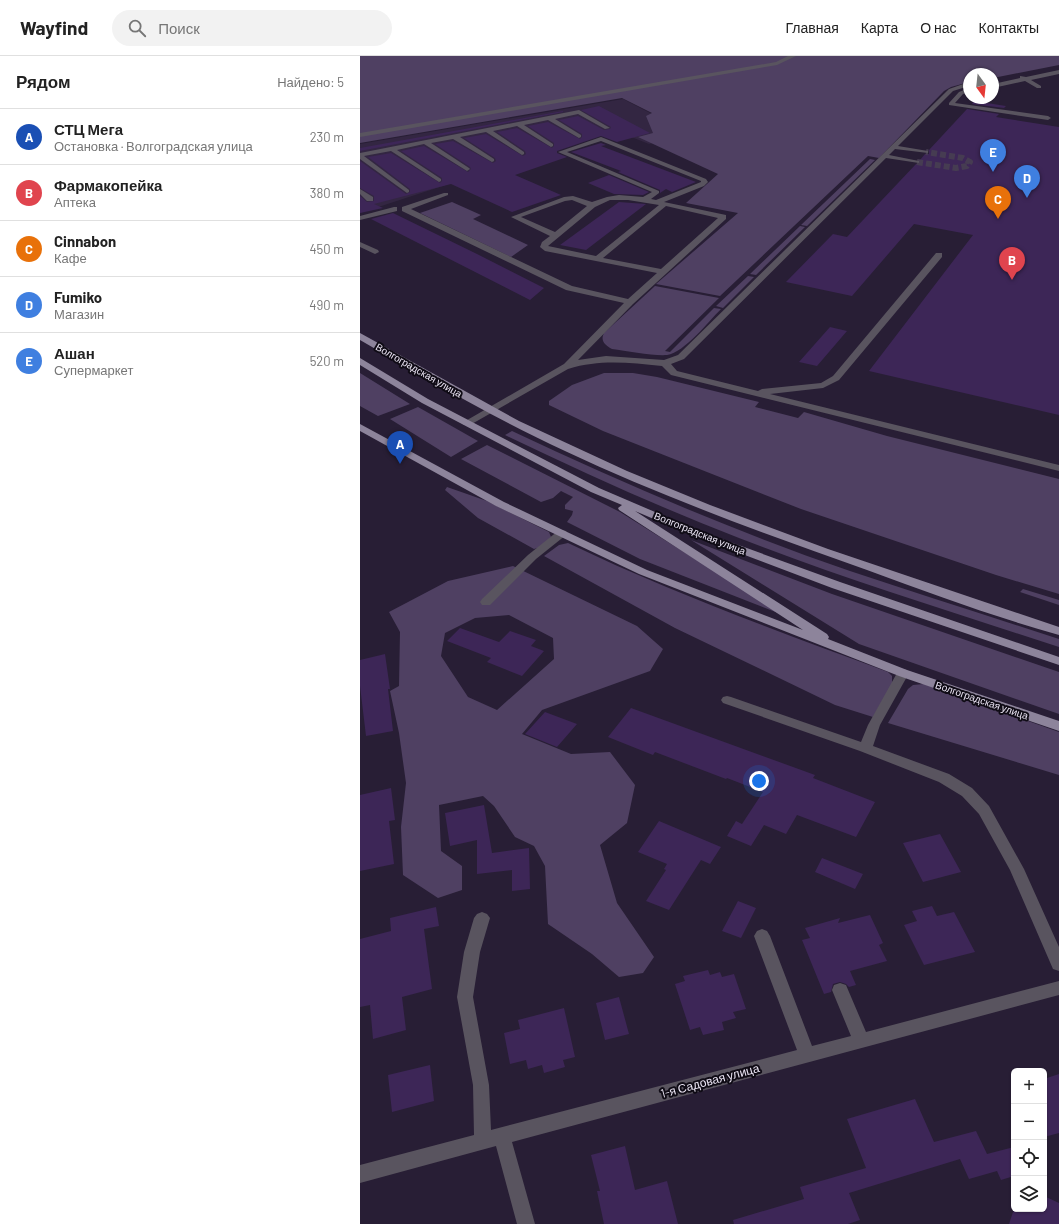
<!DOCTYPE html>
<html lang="ru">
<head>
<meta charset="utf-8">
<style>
  :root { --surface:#fff; --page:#f2f2f2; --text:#222; --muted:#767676; --line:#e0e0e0; --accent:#2563eb }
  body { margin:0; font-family:Barlow,sans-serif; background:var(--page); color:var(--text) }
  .controls { position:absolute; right:12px; bottom:12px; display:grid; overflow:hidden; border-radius:6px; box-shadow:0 1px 3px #0004 }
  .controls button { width:36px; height:36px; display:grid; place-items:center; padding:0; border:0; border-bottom:1px solid var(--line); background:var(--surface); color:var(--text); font:20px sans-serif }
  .compass { position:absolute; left:603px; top:12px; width:36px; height:36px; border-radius:50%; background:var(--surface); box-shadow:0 1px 3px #0004; rotate:165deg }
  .you { position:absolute; left:399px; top:725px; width:14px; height:14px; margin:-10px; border:3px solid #fff; border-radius:50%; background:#1a73e8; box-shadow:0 0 0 6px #1a73e833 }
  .badge { display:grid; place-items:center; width:26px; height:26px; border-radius:50%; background:var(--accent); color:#fff; font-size:13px; font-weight:700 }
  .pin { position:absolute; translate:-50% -33px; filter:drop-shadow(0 1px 2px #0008) }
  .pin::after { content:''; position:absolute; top:21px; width:14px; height:12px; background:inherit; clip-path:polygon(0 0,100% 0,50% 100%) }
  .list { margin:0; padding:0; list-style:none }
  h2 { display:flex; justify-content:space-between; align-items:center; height:52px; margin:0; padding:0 16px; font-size:17px }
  h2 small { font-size:13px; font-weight:400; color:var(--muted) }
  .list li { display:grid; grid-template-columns:26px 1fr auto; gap:12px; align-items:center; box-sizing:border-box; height:56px; padding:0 16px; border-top:1px solid var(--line) }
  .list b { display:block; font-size:15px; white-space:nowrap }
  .list p { margin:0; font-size:13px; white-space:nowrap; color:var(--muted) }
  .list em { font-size:13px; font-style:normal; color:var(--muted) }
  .icon { flex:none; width:22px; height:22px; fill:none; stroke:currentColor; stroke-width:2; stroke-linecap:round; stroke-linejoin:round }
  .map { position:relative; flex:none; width:699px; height:1168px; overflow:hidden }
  header { display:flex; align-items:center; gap:24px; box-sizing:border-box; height:56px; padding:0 20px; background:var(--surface); border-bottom:1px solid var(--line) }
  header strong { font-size:19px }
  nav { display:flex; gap:22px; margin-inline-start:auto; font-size:14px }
  .search { width:280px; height:36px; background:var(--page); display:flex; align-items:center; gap:10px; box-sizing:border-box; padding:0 14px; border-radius:22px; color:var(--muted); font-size:15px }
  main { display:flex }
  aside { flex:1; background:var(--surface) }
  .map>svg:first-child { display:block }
  .built { fill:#332642 }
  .green { fill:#4f4062; fill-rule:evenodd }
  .building { fill:#3d2657 }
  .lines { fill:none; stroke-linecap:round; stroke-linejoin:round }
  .minor-tunnel { stroke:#463c52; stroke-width:6; stroke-dasharray:6 3; stroke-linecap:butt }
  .minor { fill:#59545f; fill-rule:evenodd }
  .major { fill:#8d849b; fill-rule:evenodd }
  .labels { text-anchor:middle; stroke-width:4; stroke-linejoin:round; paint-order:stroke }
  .street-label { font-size:10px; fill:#ede7f6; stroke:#0f0b15 }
  .near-street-label { font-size:12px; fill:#ede7f6; stroke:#0f0b15 }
</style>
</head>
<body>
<header>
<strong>Wayfind</strong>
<div class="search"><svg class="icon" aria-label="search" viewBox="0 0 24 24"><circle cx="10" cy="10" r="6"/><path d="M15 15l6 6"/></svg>Поиск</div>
<nav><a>Главная</a><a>Карта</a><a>О нас</a><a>Контакты</a></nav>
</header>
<main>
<aside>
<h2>Рядом<small>Найдено: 5</small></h2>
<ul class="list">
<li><span class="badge" style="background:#1a4fb4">A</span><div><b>СТЦ Мега</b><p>Остановка · Волгоградская улица</p></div><em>230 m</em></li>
<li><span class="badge" style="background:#e0444e">B</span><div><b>Фармакопейка</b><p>Аптека</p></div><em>380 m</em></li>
<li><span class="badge" style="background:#e8710a">C</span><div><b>Cinnabon</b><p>Кафе</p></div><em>450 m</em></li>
<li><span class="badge" style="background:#3f7fe0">D</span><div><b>Fumiko</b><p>Магазин</p></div><em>490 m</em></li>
<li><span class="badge" style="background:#3f7fe0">E</span><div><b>Ашан</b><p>Супермаркет</p></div><em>520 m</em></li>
</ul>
</aside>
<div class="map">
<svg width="699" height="1168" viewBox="0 0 699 1168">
  <rect width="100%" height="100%" fill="#281e35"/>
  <!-- built -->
  <path class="built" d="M263 43 329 77 289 88 254 74 0 157V88Z"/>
  <!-- green -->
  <path class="green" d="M0 0H699V9L633 22V18H609V26L591 31 584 35 519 102 508 100 360 240 296 228 378 157 326 147 358 118 278 81 293 77 286 60 292 57 262 42 0 87Z
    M510 103 515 104 447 170 441 169Z
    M92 146 121 159 113 163 168 189 151 201 60 157Z
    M440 170 445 171 396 219 390 218Z
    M388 220 394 221 363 252 356 250Z
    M295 230 359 242 305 295 310 296 354 252 361 253C348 266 325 296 307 299 293 300 267 295 252 293 245 289 240 285 244 277Z
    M0 317 50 348 18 360 0 350Z
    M244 317H273L297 321 399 346 395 351 438 362 444 356 527 380 699 423V538L636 519 441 453 243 375 189 349V345L212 329Z
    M58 351 118 385 91 401 30 363Z
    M152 375C262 427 374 475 490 515 559 538 629 560 699 583V591C592 556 484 523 379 482 299 451 222 416 145 379Z
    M127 389 260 456 426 560 280 503 207 466 212 459 213 455 205 453V449L213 441 201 435 193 442 181 446 101 403Z
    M87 431 127 445 189 476 191 481 181 491 174 493 118 462 85 434Z
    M331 484 472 538 699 616V658L499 588Z
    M208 487C312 537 420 576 528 616L532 620V628L513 661 475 649 315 572 184 500 199 489Z
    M153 510 277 570 303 593 290 615 182 654 162 678 211 698 250 696 275 729 267 767 240 789 257 847 294 901 283 917 259 921 232 898 188 868 185 810 174 790 155 781 134 750 123 740 79 749 81 795 102 810V834L78 842 43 819 41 771 46 727 39 677 30 635 39 630 40 576 29 556 88 525ZM149 559 193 582 194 603 137 654 108 641 81 600 85 577 115 562Z
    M663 533 699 544V549L660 536Z
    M564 628 699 676V719L528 667 548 633 553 629Z"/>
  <!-- building -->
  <path class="building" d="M614 45 646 50 644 52 612 48Z
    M239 50 290 77 257 86 241 80 197 95V97L207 101 155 119 201 139 152 156 91 128 14 148 23 152 0 157V140L7 146 14 145V140L0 132V105L46 138 50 136V133L8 101 31 97 80 127 82 125V122L41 95 64 90 108 116 111 113 110 111 75 88 93 85 133 107 136 105 135 102 104 82 126 78 163 100 166 98 165 95 137 76 157 72 192 92 194 90V87L168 70 188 66 220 83 222 81V78L199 64 218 60 244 74 250 73 251 71 221 54Z
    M607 53 639 58 636 61 699 71V359L509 315 613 179 554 168 492 240 426 226 473 178 487 181 556 108H560V104L565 98H569V94Z
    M203 55V56L0 95V92Z
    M241 87 246 89 241 90 336 126 312 136 306 133 300 137V134L258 116 261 115 211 96Z
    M249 119 289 136 283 139 254 138 228 127Z
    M259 146 286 148 226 194 200 189Z
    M33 157 117 198 184 232 170 244 11 163Z
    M470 271 487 275 457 310 439 306Z
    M100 572 139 586 150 575 176 584 171 590 184 595 162 620 127 606 131 602 87 585Z
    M25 598 30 633H28L33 675 6 680 0 630V604Z
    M271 652 455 719 453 722 515 746 496 781 437 759 426 778 404 769 391 790 367 780 376 765 382 768 403 736 367 722 366 723 295 696 293 699 248 681Z
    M185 656 217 668 197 691 165 678Z
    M31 732 35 764 29 765 34 808 0 815V739Z
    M124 749 132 797 169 792 170 833 152 835V814L117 818V784L90 790 85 757Z
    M299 765 361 791 350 808 341 804 309 854 286 845 306 814 304 813 307 808 278 796Z
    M580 778 601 816 563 826 543 787Z
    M462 802 503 818 495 833 455 816Z
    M378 845 396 852 381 882 362 875Z
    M572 850 577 860 594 856 615 896 564 909 544 869 557 865 552 855Z
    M76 851 79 870 64 873 72 933 42 941 46 974 13 983 10 949 0 951V883L31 875 30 862Z
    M510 859 523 887 519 889 527 905 490 915 496 929 489 931 486 928 480 926 473 928 471 936 464 938 442 884 450 882 445 872 480 862 478 867Z
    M348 914 350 919 360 916 362 921 374 918 386 953 373 956 376 962 362 966 364 974 343 979 340 971 330 974 315 928 325 925 323 920Z
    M259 941 269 978 245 984 236 947Z
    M204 952 215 1001 203 1004 205 1011 184 1017 182 1009 168 1013 166 1004 150 1008 144 977 160 973 158 964Z
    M70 1009 74 1045 32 1056 28 1019Z
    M699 1018V1077L684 1081V1023Z
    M555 1043 574 1086 616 1075 627 1098 654 1091V1120L641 1124 637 1115 609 1123 600 1103 489 1137 500 1164 488 1168H374L373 1164 444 1143 440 1131 506 1112 487 1063Z
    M265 1090 275 1134 307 1125 318 1168H244L237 1135H240L231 1099Z
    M684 1140 699 1147V1168H649L654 1153H684Z"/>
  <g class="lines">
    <!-- minor-tunnel -->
    <path class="minor-tunnel" d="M557 106 596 112 607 110 610 106 603 102 566 96"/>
    <!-- minor -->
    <path class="minor" d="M428 0H436L417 9 0 81V77L416 6Z
      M699 14V18L671 24 681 30V32H677L665 25 633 32V28L660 22V20L666 21Z
      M609 26V30L593 35 538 90 568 95V97L535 93 529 99 559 105V107L526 102 324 303 311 308 317 315 398 335 402 333 461 327 473 320 576 197H582V201L479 324 463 332 410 338 699 409V415L311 319 302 310C269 307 241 303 208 313L110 369H104L102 367 204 308 264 247 206 234 42 155V151L84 137H88V139L51 153 212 230 268 243 297 217 185 195 180 191 182 186 190 180 151 161 204 141 213 140 232 146 247 141 259 139 283 141 292 136 198 96 241 81 346 123 348 126 344 130 304 146 366 159V163L273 248 218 304 246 300 304 304 318 299 589 33ZM241 85 341 125V126L296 144 291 143 299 137V135L207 96ZM212 144 227 150 195 176 161 161 205 145ZM250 144H268L299 149 236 200 188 190 235 151ZM306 150 358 162 301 213 243 202Z
      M609 32V36L603 38 595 47 688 60 691 62 688 64 589 49V47L599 36Z
      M219 54 250 72 245 73 218 58 195 63 221 79V81L219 82 188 64 164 69 193 88V90L191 91 157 70 133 75 164 96V98L162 99 126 76 100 81 134 103V105L132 106 93 83 71 87 109 112 110 113 107 115 64 88 37 94 81 123V125L79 126 31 95 4 100 49 134V136L47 137 0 103V97Z
      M0 133 13 141V145H7L0 138Z
      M34 151H37V155L0 164V160Z
      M0 186 18 194 19 196 15 198 0 191Z
      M202 474 206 475 207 477 206 479 176 503 130 549H122L120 546 122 543 168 499 198 475Z
      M543 613 547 614 549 617 520 669 513 690 589 718 612 732 629 750 664 813 699 891V915L693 913 650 814 619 758 602 740 579 726 500 695 363 647 361 644 363 641 367 640 371 641 501 686 508 669 537 617 539 614Z
      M122 856 127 858 130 862 120 896 113 941 129 1029 131 1074 437 994 394 880 397 875 402 873 407 875 410 880 452 990 491 980 472 934 474 929 480 927 486 929 506 976 699 925V939L152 1086 175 1168H157L136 1090 0 1127V1109L114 1079 113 1029 97 941 104 896 114 862 117 858Z"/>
    <!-- major -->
    <path class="major" d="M0 277 159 365 267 415 350 449 468 493 699 571V579C634 561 570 537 507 514 405 478 303 441 205 395 134 362 67 323 0 284Z
      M0 302 68 343 239 432 337 474 480 526 699 601V609L472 532 329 478 275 455 467 578 469 581 468 583 547 614 699 665V675L539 620 279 518 136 450 0 375V368L144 446 287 514 443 574 259 454 258 452 262 449 231 436 62 347 0 309Z"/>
  </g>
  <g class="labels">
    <!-- street labels -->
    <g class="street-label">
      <text transform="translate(59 314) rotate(30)" y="4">Волгоградская улица</text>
      <text transform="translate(340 477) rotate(22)" y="4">Волгоградская улица</text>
      <text transform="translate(622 644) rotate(19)" y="4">Волгоградская улица</text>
    </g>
    <!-- near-street labels -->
    <g class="near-street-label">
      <text transform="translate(350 1025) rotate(-15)" y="4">1-я Садовая улица</text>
    </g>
  </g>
</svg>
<div class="controls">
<button>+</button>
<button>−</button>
<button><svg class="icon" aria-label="locate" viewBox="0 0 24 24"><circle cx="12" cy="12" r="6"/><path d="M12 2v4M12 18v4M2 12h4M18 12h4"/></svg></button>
<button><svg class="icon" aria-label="layers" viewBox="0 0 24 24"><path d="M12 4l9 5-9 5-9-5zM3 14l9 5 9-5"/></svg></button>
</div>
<svg class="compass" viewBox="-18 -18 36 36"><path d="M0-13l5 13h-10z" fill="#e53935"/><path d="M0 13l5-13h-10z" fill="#767676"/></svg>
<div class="you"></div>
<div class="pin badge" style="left:40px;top:408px;background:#1a4fb4">A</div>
<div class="pin badge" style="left:652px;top:224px;background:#e0444e">B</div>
<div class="pin badge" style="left:638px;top:163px;background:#e8710a">C</div>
<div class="pin badge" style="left:667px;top:142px;background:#3f7fe0">D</div>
<div class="pin badge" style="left:633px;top:116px;background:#3f7fe0">E</div>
</div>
</main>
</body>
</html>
